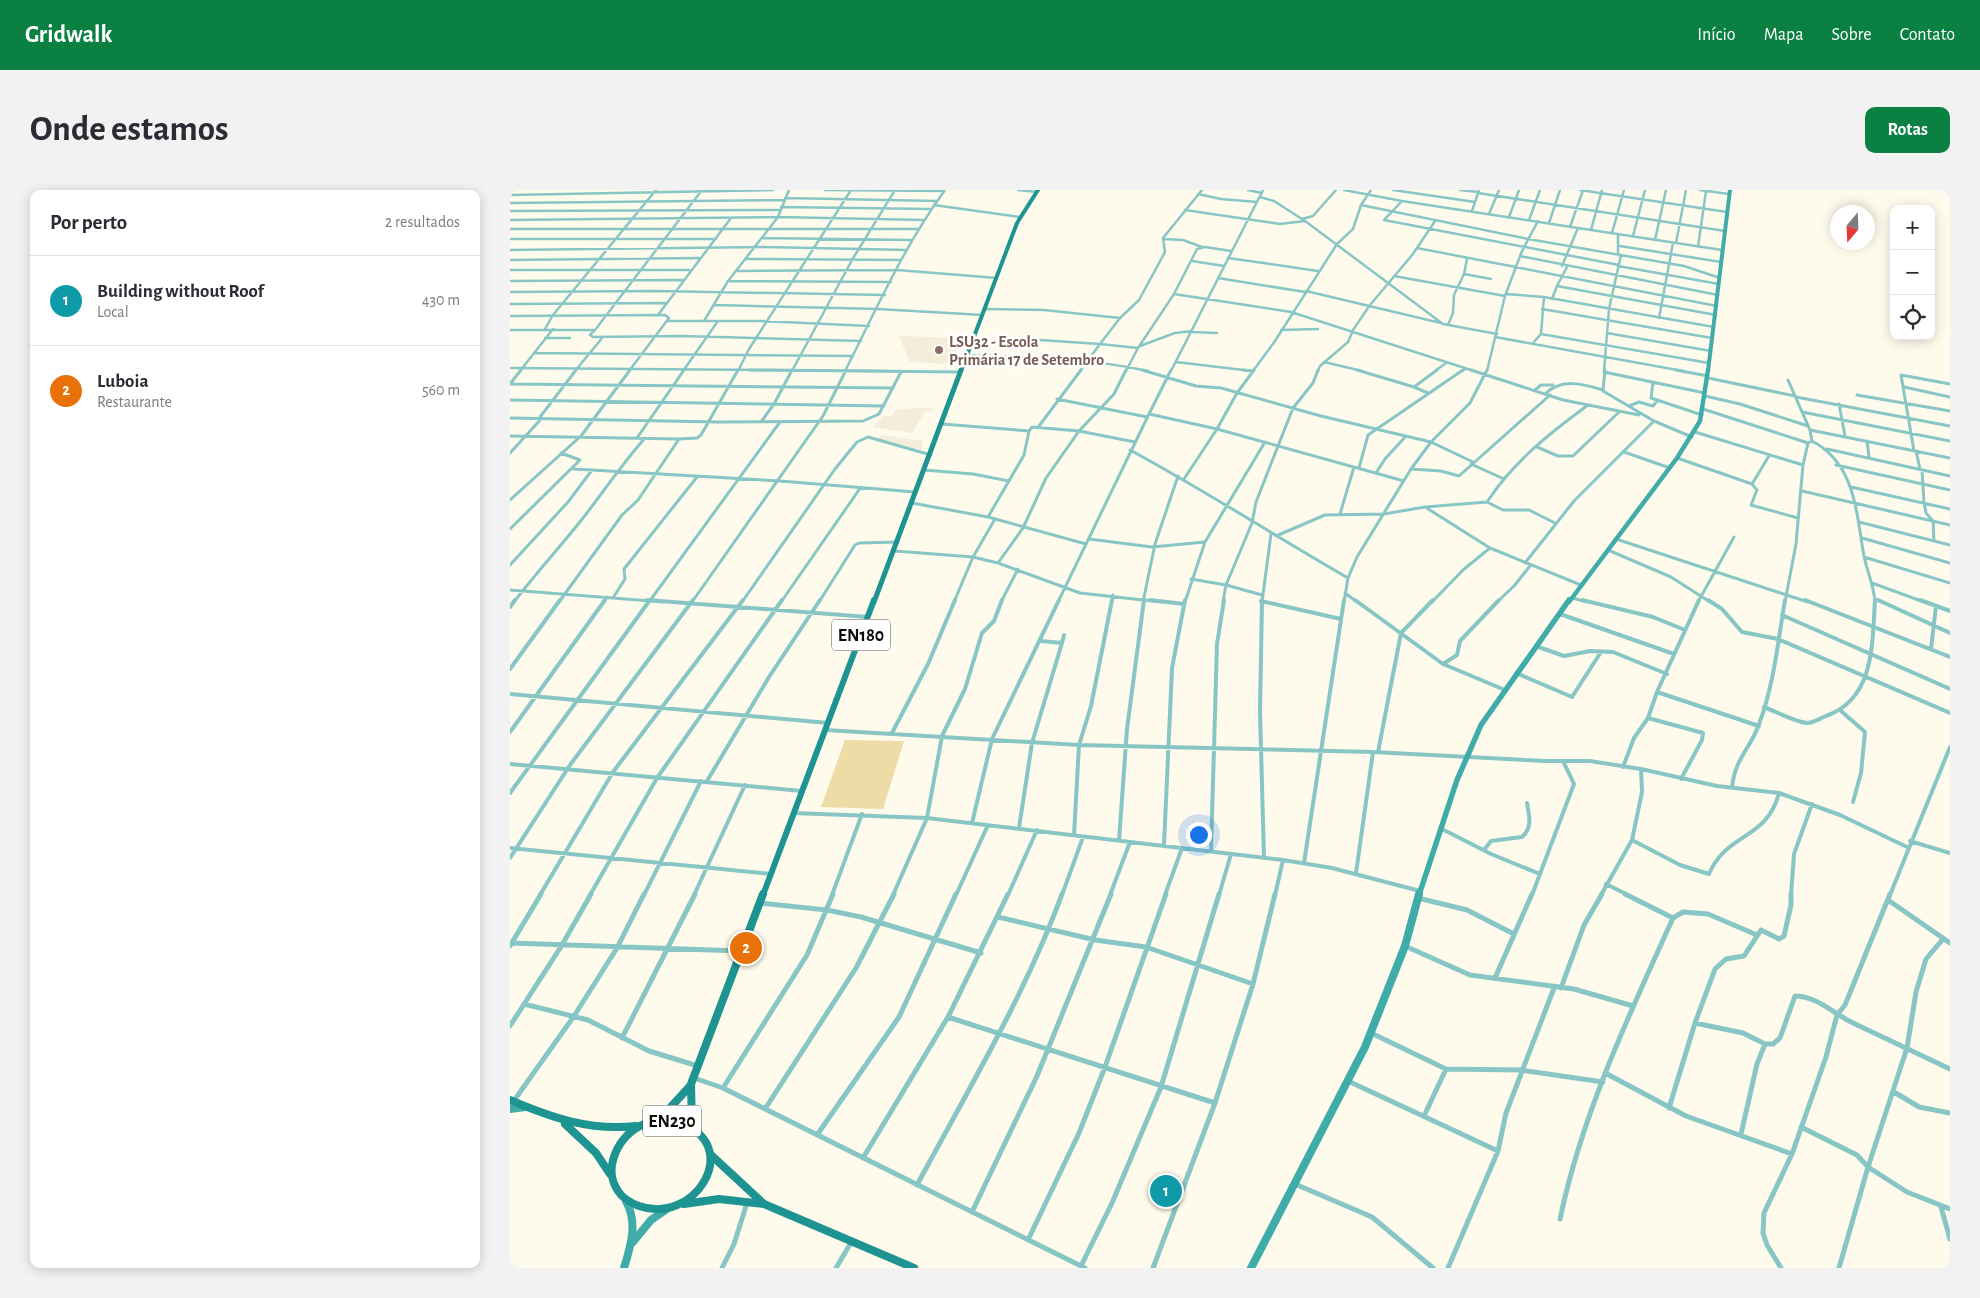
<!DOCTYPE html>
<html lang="pt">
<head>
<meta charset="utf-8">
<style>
  :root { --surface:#fff; --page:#f2f2f3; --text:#2b2b33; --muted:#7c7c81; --line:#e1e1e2; --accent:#0b8043 }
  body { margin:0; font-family:"Alegreya Sans",sans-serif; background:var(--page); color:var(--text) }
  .controls { position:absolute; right:15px; top:15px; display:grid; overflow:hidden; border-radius:10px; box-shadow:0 2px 12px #0003 }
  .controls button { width:45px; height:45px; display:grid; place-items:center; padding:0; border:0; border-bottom:1px solid var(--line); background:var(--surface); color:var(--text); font:25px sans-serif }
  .compass { position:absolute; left:1320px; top:15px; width:45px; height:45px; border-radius:50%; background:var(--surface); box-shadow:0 2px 12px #0003; rotate:199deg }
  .you { position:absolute; left:688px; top:644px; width:18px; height:18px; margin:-12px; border:4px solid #fff; border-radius:50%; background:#1a73e8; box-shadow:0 0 0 8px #1a73e833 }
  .badge { display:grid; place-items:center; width:32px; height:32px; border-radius:50%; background:var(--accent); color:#fff; font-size:16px; font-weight:700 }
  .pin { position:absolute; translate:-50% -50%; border:2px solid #fff; box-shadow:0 1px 5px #0006 }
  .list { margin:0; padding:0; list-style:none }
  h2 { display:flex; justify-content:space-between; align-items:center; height:65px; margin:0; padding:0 20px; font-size:21px }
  h2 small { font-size:16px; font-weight:400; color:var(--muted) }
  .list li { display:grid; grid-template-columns:32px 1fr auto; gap:15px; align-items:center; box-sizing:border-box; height:90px; padding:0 20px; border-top:1px solid var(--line) }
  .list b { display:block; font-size:19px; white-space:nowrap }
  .list p { margin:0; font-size:16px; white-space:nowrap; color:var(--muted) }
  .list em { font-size:16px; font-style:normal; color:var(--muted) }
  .icon { flex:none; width:28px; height:28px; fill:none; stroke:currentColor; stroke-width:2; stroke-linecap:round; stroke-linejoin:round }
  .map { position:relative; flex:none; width:1440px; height:1078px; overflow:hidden; border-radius:10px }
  header { display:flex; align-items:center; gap:30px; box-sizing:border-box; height:70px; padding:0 25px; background:var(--accent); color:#fff }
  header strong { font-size:24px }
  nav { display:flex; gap:28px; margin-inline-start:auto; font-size:18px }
  .intro { display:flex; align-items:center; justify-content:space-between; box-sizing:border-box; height:120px; padding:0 30px }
  h1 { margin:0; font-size:35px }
  .button { padding:12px 22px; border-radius:10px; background:var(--accent); color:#fff; font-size:18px; font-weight:700 }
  main { display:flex; gap:30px; padding:0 30px }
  aside { flex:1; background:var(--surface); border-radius:10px; box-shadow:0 2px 12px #0003 }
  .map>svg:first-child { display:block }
  .built { fill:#f4edd9 }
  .green { fill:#eedca6 }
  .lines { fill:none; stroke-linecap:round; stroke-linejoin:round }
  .street-far3 { stroke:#87c6c4; stroke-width:2.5 }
  .street-far2 { stroke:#87c6c4; stroke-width:3 }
  .street-far1 { stroke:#87c6c4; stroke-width:4 }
  .street { stroke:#87c6c4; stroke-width:5 }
  .secondary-far3 { stroke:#3faca9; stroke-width:4 }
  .secondary-far2 { stroke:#3faca9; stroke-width:4.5 }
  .secondary-far1 { stroke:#3faca9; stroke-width:5.5 }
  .secondary { stroke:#3faca9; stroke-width:8 }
  .primary-far3 { stroke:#1d9492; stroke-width:4 }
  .primary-far2 { stroke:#1d9492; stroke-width:5 }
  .primary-far1 { stroke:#1d9492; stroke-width:6 }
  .primary { stroke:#1d9492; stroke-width:8 }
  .education-dot { fill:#8d6e63; stroke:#fff; stroke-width:2 }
  .labels { text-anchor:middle; stroke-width:5; stroke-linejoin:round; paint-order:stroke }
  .far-education-label { font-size:16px; font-weight:bold; fill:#785e54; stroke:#fff; text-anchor:start }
  .shield { fill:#fff; stroke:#565451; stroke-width:1 }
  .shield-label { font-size:18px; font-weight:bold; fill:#0d0b07 }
</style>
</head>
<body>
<header>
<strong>Gridwalk</strong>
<nav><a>Início</a><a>Mapa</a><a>Sobre</a><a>Contato</a></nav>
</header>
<div class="intro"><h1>Onde estamos</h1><a class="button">Rotas</a></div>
<main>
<aside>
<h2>Por perto<small>2 resultados</small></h2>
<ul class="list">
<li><span class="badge" style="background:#0f9aa8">1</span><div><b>Building without Roof</b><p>Local</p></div><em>430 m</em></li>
<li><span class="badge" style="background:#e8710a">2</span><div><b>Luboia</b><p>Restaurante</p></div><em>560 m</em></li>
</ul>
</aside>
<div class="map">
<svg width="1440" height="1078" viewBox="0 0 1440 1078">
  <rect width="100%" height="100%" fill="#fefaec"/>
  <!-- built -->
  <path class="built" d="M389 146 452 148 439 174 400 172Z
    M416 218 427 219 414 223 402 243 363 237 373 226H381L387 219Z
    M372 245 413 251 412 260 367 249Z"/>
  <!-- green -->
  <path class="green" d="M335 550 394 551 373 619 311 617Z"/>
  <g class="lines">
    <!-- street-far3 -->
    <path class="street-far3" d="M315 0 434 1
      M508 0 527 2
      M738 0 752 3
      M834 0 892 11 1212 60
      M883 0 965 12
      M950 0 968 2
      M1070 0 1217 22
      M1190 0 1219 4
      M968 3 1215 41
      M688 4 711 9 747 12
      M0 5 263 0
      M750 7 764 11 795 31 933 134 987 144
      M275 8 426 11
      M892 11 874 30 1109 75
      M0 13 274 10
      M424 15 510 27
      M851 15 1018 49 1174 76 1210 88
      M271 17 420 19
      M675 20 770 34 795 31
      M0 21 270 20
      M962 21 969 0
      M979 24 989 0
      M999 27 1009 0
      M792 29 803 26 826 0
      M0 30 268 27 413 30
      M1019 30 1030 0
      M1039 33 1050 0
      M1060 37 1073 0
      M0 39H408
      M1081 40 1092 0
      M1102 43 1114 0
      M1108 44V65
      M1123 46 1135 0
      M252 48 402 50
      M0 49H206
      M653 49 673 50 692 57
      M1145 50 1156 0
      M1166 53 1176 0
      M1110 56 1211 72
      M1188 57 1196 1
      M907 58 1207 116
      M0 60 254 57 397 60
      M1010 66 1208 105
      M718 68 808 81
      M235 69 391 70
      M0 70 189 68
      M682 71 714 76
      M1052 76 1068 38
      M1108 76 1209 94
      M1057 77 1047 96 1206 125
      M0 80H179
      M226 81 387 80 487 88
      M954 84 957 69
      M884 86 995 106
      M708 88 795 102
      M0 91 172 90
      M218 91 381 92
      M796 101 931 133
      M0 102 145 101 375 105
      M664 104 781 122 964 181
      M996 104 1034 107 1204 137
      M1042 109 1047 96
      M0 114 156 113
      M204 115 368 119 473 125
      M475 119 534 120 610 128
      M1032 119 1202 148
      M148 125 221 28
      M0 126 155 125 159 128 119 181
      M1149 128 1163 53
      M157 131H251L359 136
      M194 131 218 91 268 27 279 0
      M938 135 943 123 944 105 954 84 981 89
      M35 139 43 125 146 0
      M0 140H85L80 145 83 147 172 146 351 151
      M85 140 192 0
      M771 140 808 139
      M682 142 707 143
      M1097 143 1201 161
      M1031 144 1199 173
      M985 147 1173 181
      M35 148H60
      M530 150 590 154 610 128 629 110 655 62 653 48 692 0
      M1023 153 1031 144 1034 107
      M630 156 665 143 682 141
      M24 163 343 166
      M458 165C519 167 579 168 638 181
      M666 172 742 181
      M814 172 852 181
      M1 178 379 181
      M10 181 43 139
      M65 181 93 147
      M173 181 208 131
      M228 181 239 159 341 0
      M282 181 342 70 385 0
      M335 181C366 120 394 56 435 0
      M570 181 590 154 628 158
      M616 181 628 158 664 104 687 59 695 57 721 61
      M661 181 753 0
      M743 181 765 151 827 54 843 39 851 15 861 0
      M808 181 810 176 838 152 843 140 860 115 903 64 925 31
      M925 181 936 173
      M952 181 955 179
      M977 181 995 106 1012 61 1028 31
      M1094 181 1099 119 1111 65"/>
    <!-- street-far2 -->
    <path class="street-far2" d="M239 180 451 182
      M632 180 686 196 711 198 811 226 921 252 963 272
      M661 180 639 224 707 239 674 289
      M734 180 742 181
      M744 180 727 203 707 239 894 291
      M847 180 904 197
      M961 180 1053 210 1129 225
      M1166 180 1198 186
      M1094 182 1195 203
      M1198 188 1285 206
      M1143 192 1141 208 1192 225
      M0 194 382 198
      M0 194 11 180
      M1394 197 1440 207
      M1025 200 1031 195H1043
      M918 203 904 197 927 180
      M1036 203C1053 188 1073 194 1093 200
      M1347 205 1440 221
      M1195 206 1230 214 1298 236
      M1286 207 1440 236
      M547 209 637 227
      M0 210 374 216
      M1329 214 1335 246
      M1119 216 1129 212 1143 216 1147 211
      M1193 219 1298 253
      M1292 222 1440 251
      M0 228 207 232 353 231 369 224 391 182
      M1144 231 1182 247
      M251 232 264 214 282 180
      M432 234 519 241
      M529 236 571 180
      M1300 240 1440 268
      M1185 242 1293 275
      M0 246 169 249 128 310 112 325 49 412
      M127 248 174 180
      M169 249 187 248 191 245 228 180
      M1302 251C1346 274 1346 323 1354 366 1357 381 1364 396 1365 412
      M1357 251 1359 267
      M1027 257 1048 266H1063L1109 222
      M1317 259 1440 286
      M620 260C694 300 765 346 838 388
      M1404 261 1391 185 1440 194
      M1406 261 1410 279
      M1114 262 1160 278
      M0 263 32 228 30 227 66 180
      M1167 268 1242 294 1247 300 1241 315 1288 328
      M961 274 994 289
      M1326 275 1440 300
      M849 278 858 245 953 180
      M64 279 270 291 405 302
      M901 279 931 281 949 286 1040 205
      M414 280 463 284 499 291
      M1412 280 1414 313 1416 323 1423 331 1424 351
      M866 283 875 269 896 246
      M1242 294 1259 266
      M1341 297 1440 319
      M1292 301 1440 335
      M0 310 71 246 120 180
      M977 312C1003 272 1040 243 1078 215
      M402 313 478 327 576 354
      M915 317 980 358 1071 395
      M830 324 844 277
      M478 327 514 265 519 241 522 237 569 241 625 252
      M1349 332 1440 355
      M0 339 70 270 51 263
      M766 346 815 325 874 324 915 317 977 312 993 320H1019L1045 333
      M1352 348 1440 373
      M579 349 642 357 695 352
      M1106 349 1298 412
      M1098 360 1161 387 1200 412
      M385 361 463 367 488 373 570 403 651 412
      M1354 367 1440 393
      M488 373 513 338 536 288 569 241 604 204 616 180
      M1015 373 1064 311 1144 231 1093 201 1095 180
      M0 375 58 312 82 280
      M681 389 716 395 752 405
      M1362 393 1414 412
      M0 400 154 412
      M835 403 847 412
      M103 408 115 389 114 379 187 287
      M1062 408 1077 412
      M1365 409 1371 412
      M751 411 754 412
      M4 412C26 383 51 356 73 328 94 301 112 274 135 248
      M94 412 97 407
      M139 412 270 232
      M182 412 313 226 336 180
      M232 412 325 279 347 252 358 247 421 265
      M271 412 351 297
      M309 412 345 355 349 353 388 352
      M444 412 463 367 485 329
      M491 412 508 379
      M548 412 639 224
      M602 412 603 405
      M633 412 645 354 668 286
      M675 412 695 352 755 252
      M713 412 716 395 742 333 746 312 783 218 803 193 808 180
      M752 412 761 344
      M834 412 838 388 847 367 901 279 921 252 960 213 977 180
      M922 412 953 380 980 358
      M987 412 1004 396 1020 376
      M1188 412 1224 347
      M1275 412 1286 354 1293 275 1298 253 1302 251 1300 240 1278 190"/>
    <!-- street-far1 -->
    <path class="street-far1" d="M137 410 358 427
      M640 410 674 414
      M752 410 750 522 754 668
      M845 410 933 474 995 500
      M1072 410 1143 427 1175 440
      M1198 410 1212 419 1232 442 1268 449 1440 523
      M1295 410 1440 467
      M1368 410 1440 443
      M1410 410 1440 421
      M751 411 831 429
      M0 417 5 410
      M1050 424 1164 464
      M1272 425 1440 499
      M552 453 554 445
      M1026 456 1054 466 1080 461 1103 462 1157 484
      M1421 459 1426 416
      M933 474 947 465 950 451 989 410
      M0 479 50 410
      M1006 483 1062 507 1091 462
      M1147 502 1249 536
      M0 504 318 533
      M1254 517C1265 521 1287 533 1298 533 1303 533 1311 528 1316 526 1365 509 1362 454 1365 410
      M1331 521 1355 542 1351 583 1343 612
      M1138 528 1193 543 1192 550 1171 589
      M315 540 569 555 863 562 1035 571H1080L1131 579 1207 596 1269 603 1330 625 1397 657
      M0 542 95 410
      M382 543 418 474 445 410
      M868 562 891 443 923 410
      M0 574 292 601
      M1113 577 1124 548 1138 528 1147 502 1189 410
      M197 591 259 487 310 410
      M1222 597C1225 568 1241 558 1249 534 1264 495 1268 451 1275 410
      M0 603 140 410
      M283 623 417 628 773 670 822 678 910 701
      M462 633 482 549 549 410
      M509 638 522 553 552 453 531 451
      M930 638 981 664 1030 684
      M564 645 569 555 581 516 602 410
      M609 650 617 539 634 410
      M1122 650 1170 675 1199 684C1217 642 1257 650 1269 603
      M1400 651 1440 663
      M654 655 662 478 675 410
      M0 658 261 684
      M974 660 981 651 1012 647C1023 637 1019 626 1017 613
      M701 661 707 454 714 410
      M0 668 60 575 183 410
      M794 673 834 410
      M846 683 863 562
      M1096 694 1118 705
      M30 705 103 582 233 410
      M80 705 147 588 272 410
      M134 705 191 591
      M184 705 235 595
      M322 705 352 624
      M383 705 417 628 432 546 455 499 472 443 484 431 492 410
      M446 705 478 635
      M498 705 527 640
      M552 705 573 647
      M600 705 620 652
      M655 705 672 658
      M709 705 721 664
      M765 705 773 670
      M1022 705 1064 594 1053 571
      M1091 705 1122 650 1132 602 1131 579
      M1281 705 1284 664 1302 614
      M1380 705 1440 557"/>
    <!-- street -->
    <path class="street" d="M1115 704 1163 728
      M908 708 957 720 1002 743
      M1378 710 1440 753
      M250 713 317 720 351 727 471 763
      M488 727 585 750 636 757 743 794
      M2 753 230 761
      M0 756 31 704
      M895 756 960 785 1064 799 1123 816
      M985 788 1022 704
      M1051 798 1074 735 1092 704
      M14 814 78 830 139 861 188 876
      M438 827 705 913
      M1185 833 1233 843 1255 854 1247 874 1231 944
      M0 836 52 755 81 704
      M861 843 936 879
      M112 848 185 704
      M1255 854H1263L1270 848 1285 806C1306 806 1323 823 1341 832 1374 848 1407 863 1440 879
      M1097 884 1176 926 1282 964
      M184 888 213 898 575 1078
      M838 891 988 961
      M213 898 297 765 323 704
      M1384 902 1409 917 1440 923
      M3 912 64 826 107 758 134 704
      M1159 918 1185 833 1205 779 1216 769 1234 766 1251 740 1269 749 1274 746 1281 715V704
      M255 919 346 778 384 704
      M914 926 936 879 1011 880 1093 892
      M1291 937 1347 965 1358 977 1397 1002 1440 1019
      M307 945 389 827 446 704
      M353 968 438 827 498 704
      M785 994 862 1027 923 1078
      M407 995C458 900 515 805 552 704
      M1431 1017 1440 1049
      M462 1022 527 886 601 704
      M1050 1029C1072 924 1119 825 1163 728L1173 722 1198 724 1247 745
      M518 1050 569 943 595 877 656 704
      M571 1076 602 1013 651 897 709 704
      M212 1078 224 1054 237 1013
      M326 1078 342 1051
      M643 1078 705 913 743 794 765 704
      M938 1078 988 961 996 923 1044 798
      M1271 1078 1257 1055 1253 1043 1254 1023 1282 964 1316 867 1327 825 1335 815 1380 704
      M1329 1078 1358 977 1397 858 1406 802 1416 769 1433 749"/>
    <!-- secondary-far3 -->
    <path class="secondary-far3" d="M1198 181 1220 0"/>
    <!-- secondary-far2 -->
    <path class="secondary-far2" d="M1059 412 1167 268 1190 231 1198 180"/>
    <!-- secondary-far1 -->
    <path class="secondary-far1" d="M909 705 947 590 971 535 1059 410"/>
    <!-- secondary -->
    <path class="secondary" d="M0 919 15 917
      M123 1052 141 1030 157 1019
      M114 1078C121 1055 128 1033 116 1011
      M741 1078 855 857 895 756 909 704"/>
    <!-- primary-far3 -->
    <path class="primary-far3" d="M451 181 507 33 528 0"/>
    <!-- primary-far2 -->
    <path class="primary-far2" d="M364 412 451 180"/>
    <!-- primary-far1 -->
    <path class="primary-far1" d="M253 705 364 410"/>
    <!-- primary -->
    <path class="primary" d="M0 910C42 928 80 941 126 936
      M145 930 159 919 181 895
      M151 930C159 932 169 933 177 936 230 961 184 1035 129 1016 121 1013 113 1009 108 1001 92 978 109 945 132 935 138 932 145 931 151 930Z
      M55 934 86 963 100 984
      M182 938 181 894 253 704
      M201 965 254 1014
      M174 1014 209 1009 254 1014 404 1078"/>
  </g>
  <!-- markers -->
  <circle class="education-dot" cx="429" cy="160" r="5"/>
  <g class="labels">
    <!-- far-education labels -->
    <g class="far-education-label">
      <text x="439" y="157">LSU32 - Escola<tspan x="439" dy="18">Primária 17 de Setembro</tspan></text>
    </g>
    <!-- shield labels -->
    <g class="shield">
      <rect x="322" y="429.5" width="58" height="31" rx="4"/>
      <rect x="133" y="915.5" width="58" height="31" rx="4"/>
    </g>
    <g class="shield-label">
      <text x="351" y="451">EN180</text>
      <text x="162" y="937">EN230</text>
    </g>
  </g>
</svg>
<div class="controls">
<button>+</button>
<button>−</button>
<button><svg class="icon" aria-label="locate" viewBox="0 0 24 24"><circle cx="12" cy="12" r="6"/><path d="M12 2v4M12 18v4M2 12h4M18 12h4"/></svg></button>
</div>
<svg class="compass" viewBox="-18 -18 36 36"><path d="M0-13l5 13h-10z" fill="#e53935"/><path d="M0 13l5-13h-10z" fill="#7c7c81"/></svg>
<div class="you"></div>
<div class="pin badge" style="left:656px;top:1001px;background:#0f9aa8">1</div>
<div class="pin badge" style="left:236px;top:758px;background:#e8710a">2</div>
</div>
</main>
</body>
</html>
